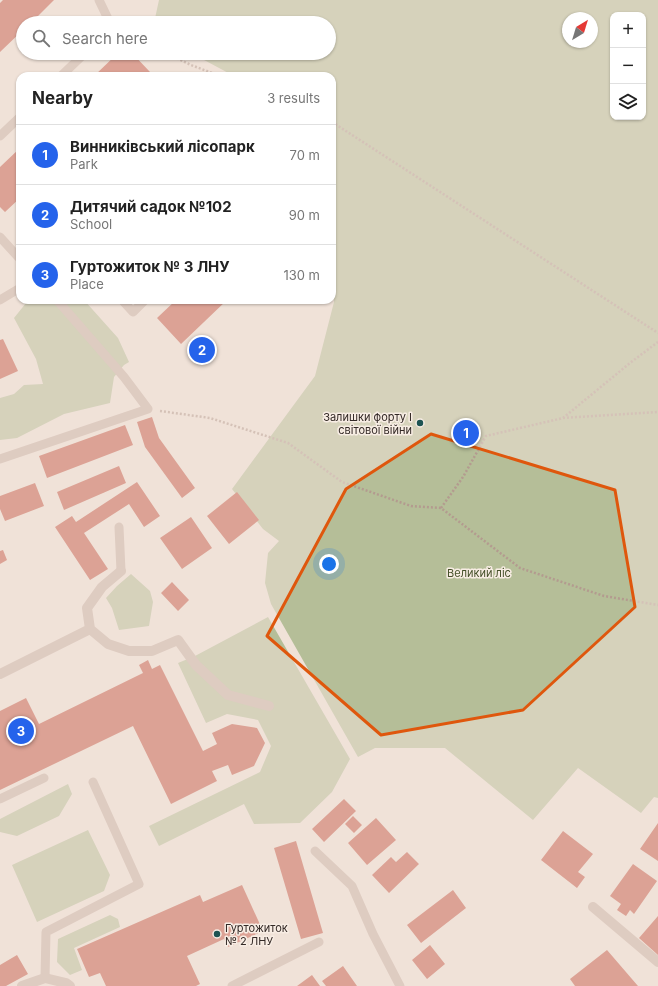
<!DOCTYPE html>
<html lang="en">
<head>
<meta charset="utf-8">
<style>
  :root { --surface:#fff; --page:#f2f2f2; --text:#222; --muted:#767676; --line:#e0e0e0; --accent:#2563eb }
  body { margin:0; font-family:Inter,sans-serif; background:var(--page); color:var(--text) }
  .controls { position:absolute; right:12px; top:12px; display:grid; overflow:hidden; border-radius:8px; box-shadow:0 1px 3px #0004 }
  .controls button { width:36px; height:36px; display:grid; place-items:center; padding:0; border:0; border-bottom:1px solid var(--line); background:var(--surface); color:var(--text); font:20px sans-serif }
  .compass { position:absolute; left:562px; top:12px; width:36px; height:36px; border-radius:50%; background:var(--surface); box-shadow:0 1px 3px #0004; rotate:38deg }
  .you { position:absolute; left:329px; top:564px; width:14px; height:14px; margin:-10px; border:3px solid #fff; border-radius:50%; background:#1a73e8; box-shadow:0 0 0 6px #1a73e833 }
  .badge { display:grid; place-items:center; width:26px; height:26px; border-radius:50%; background:var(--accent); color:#fff; font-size:13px; font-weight:700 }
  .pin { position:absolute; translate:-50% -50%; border:2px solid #fff; box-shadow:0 1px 4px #0006 }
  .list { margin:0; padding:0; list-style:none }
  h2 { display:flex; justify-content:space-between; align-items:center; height:52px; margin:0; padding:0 16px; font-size:17px }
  h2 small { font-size:13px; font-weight:400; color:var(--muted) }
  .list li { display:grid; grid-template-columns:26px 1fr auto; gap:12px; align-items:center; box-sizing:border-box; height:60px; padding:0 16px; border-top:1px solid var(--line) }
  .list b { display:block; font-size:15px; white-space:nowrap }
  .list p { margin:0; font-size:13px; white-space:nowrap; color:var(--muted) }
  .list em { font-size:13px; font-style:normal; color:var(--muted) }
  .icon { flex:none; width:22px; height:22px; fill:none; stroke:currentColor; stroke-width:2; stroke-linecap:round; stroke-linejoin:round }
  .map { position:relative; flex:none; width:658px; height:986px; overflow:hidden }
  .search { position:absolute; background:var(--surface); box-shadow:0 1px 3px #0004; left:16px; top:16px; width:320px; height:44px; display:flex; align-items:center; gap:10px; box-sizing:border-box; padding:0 14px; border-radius:22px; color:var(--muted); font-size:15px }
  .panel { position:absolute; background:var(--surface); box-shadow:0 1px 3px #0004; left:16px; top:72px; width:320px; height:232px; border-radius:12px }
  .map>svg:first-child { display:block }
  .green { fill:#b5be98; fill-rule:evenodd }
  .building { fill:#c35643 }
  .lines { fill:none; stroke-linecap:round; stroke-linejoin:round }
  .path { stroke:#b39b8f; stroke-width:2.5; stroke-dasharray:2 2; stroke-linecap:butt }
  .service { stroke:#c8b1a4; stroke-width:9 }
  .minor { stroke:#c8b1a4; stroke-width:10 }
  .marked { fill:none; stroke:#df570d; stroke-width:3; stroke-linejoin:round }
  .poi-dot { fill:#1d5352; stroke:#f8ede4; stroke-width:1.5 }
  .labels { text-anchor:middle; stroke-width:3; stroke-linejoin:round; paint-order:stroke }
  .poi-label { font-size:11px; fill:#332926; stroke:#f8ede4; text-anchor:end }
  .park-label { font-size:11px; fill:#46512a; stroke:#f8ede4 }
</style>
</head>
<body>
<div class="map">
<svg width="658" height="986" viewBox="0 0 658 986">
  <rect width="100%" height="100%" fill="#f0e2d8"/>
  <!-- green -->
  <path class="green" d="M159 0H658V798L654 797 641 813 578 768 533 820 445 748H375L358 757 271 604 265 583 268 553 279 541 263 529 232 489 315 376 334 302 332 258V76H234L191 53H329V23H154ZM613 15H643V117H613ZM568 18H592V42H568Z
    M31 300H84L118 338 129 362 124 365 114 377 110 403 64 414 17 438 0 440V398L14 394 24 385 43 384 36 359 14 318 26 303Z
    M131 574 150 591 153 602 149 626 119 630 112 608 106 598 117 586Z
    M268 617 350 759 332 792 300 823 254 824 244 804 159 846 149 826 260 772 271 746 258 720 227 714 206 723 178 663 195 656Z
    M68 784 72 794 59 816 17 836 0 832V819Z
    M88 830 110 875 104 891 37 922 12 865Z
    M110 915 118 919 120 927 74 948 82 970 70 975 57 962 58 939Z"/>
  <!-- building -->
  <path class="building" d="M3 0H54L31 23H23V30L0 52V3Z
    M118 53H132L150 72 146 76H94Z
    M20 148V198L5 212 0 207V167Z
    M176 300H227L181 344 157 318Z
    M3 339 18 371 0 379V340Z
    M152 417 159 438 195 488 182 498 145 447 137 422Z
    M125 425 133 445 47 478 39 456Z
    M119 466 126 483 64 510 57 492Z
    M137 482 160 516 144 527 129 504 84 533 108 569 90 580 55 527 72 516 76 522Z
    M35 483 44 506 5 521 0 509V496Z
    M237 492 259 520 229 544 207 516Z
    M191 517 212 548 182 569 160 538Z
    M3 550 7 560 0 564V551Z
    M172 582 189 600 178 611 161 593Z
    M148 660 152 669 160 665 203 751 217 744 212 733 232 724 257 728 265 743 254 766 232 775 228 765 212 771 217 781 171 804 133 726 0 790V711L26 698 39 724 143 673 139 665Z
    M344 799 356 811 324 842 312 829Z
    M353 816 362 825 354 833 345 824Z
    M376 818 396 840 367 865 348 843Z
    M658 823V861L640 849Z
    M563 831 593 854 578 872 585 877 577 888 541 860Z
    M296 841 323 933 301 939 274 848Z
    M407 852 419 864 389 893 372 875 391 857 396 862Z
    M633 864 657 881 634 914 630 910 626 916 617 910 621 904 610 896Z
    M242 885 263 931 228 947 224 939 187 956 200 984 196 986H106L100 973 89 977 77 949 200 895 203 902Z
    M453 890 466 908 421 943 407 925Z
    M658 916V955L639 938Z
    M430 945 445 964 427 979 412 960Z
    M607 950 638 986H575L570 979Z
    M17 955 28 974 6 986H0V965Z
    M343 966 357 986H326L322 981Z
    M312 975 320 986H297Z"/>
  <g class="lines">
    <!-- path -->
    <path class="path" d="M166 53 191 65 220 76
      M332 122 658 333
      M160 411 210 418 288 443 342 482 411 506 441 508 520 568 604 596 658 605
      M563 418 658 412
      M441 508 463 477 486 436 563 418 630 363 658 342"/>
    <!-- service -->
    <path class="service" d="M99 0 110 23
      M61 76 85 53
      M0 136 20 117
      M0 237 20 259
      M0 300 20 288
      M122 300 133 312 145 300
      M0 459 148 409 124 377 57 300
      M119 527 121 571
      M0 799 44 778
      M315 851 352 886 373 934 400 986
      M45 978 46 932 139 884 93 782
      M232 986 319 942"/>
    <!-- minor -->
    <path class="minor" d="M90 629 108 644 129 651H152L178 640 196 665 228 695 269 706
      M0 674 90 629 87 608 102 587 121 571
      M593 907 658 962
      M22 986 45 978 66 983 70 986"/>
  </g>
  <!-- marked area -->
  <path d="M0 0H658V986H0ZM431 434 615 490 635 607 523 710 381 735 267 636 346 489Z" fill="#f0e2d8" fill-opacity=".55" fill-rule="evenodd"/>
  <path class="marked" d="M431 434 615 490 635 607 523 710 381 735 267 636 346 489Z"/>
  <!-- markers -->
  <g class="poi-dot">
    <circle cx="420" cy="423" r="4"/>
    <circle cx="217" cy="934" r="4"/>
  </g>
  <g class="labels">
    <!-- poi labels -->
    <g class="poi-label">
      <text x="412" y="421">Залишки форту І<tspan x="412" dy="13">світової війни</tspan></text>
      <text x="225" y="932" text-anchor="start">Гуртожиток<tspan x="225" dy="13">№ 2 ЛНУ</tspan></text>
    </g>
    <!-- park labels -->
    <g class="park-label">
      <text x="479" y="577">Великий ліс</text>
    </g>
  </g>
</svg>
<div class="controls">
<button>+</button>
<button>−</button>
<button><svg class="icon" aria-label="layers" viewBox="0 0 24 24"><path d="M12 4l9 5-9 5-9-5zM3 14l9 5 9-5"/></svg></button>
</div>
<svg class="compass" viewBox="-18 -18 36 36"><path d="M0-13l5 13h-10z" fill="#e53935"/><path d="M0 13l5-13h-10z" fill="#767676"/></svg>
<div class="you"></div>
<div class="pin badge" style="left:466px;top:433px">1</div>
<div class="pin badge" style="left:202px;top:350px">2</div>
<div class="pin badge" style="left:21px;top:731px">3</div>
<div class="search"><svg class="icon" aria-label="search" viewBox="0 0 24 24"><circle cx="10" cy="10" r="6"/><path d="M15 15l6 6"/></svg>Search here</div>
<section class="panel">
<h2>Nearby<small>3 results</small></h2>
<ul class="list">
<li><span class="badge">1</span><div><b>Винниківський лісопарк</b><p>Park</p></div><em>70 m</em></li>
<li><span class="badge">2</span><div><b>Дитячий садок №102</b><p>School</p></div><em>90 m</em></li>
<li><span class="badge">3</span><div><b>Гуртожиток № 3 ЛНУ</b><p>Place</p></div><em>130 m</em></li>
</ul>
</section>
</div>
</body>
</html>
